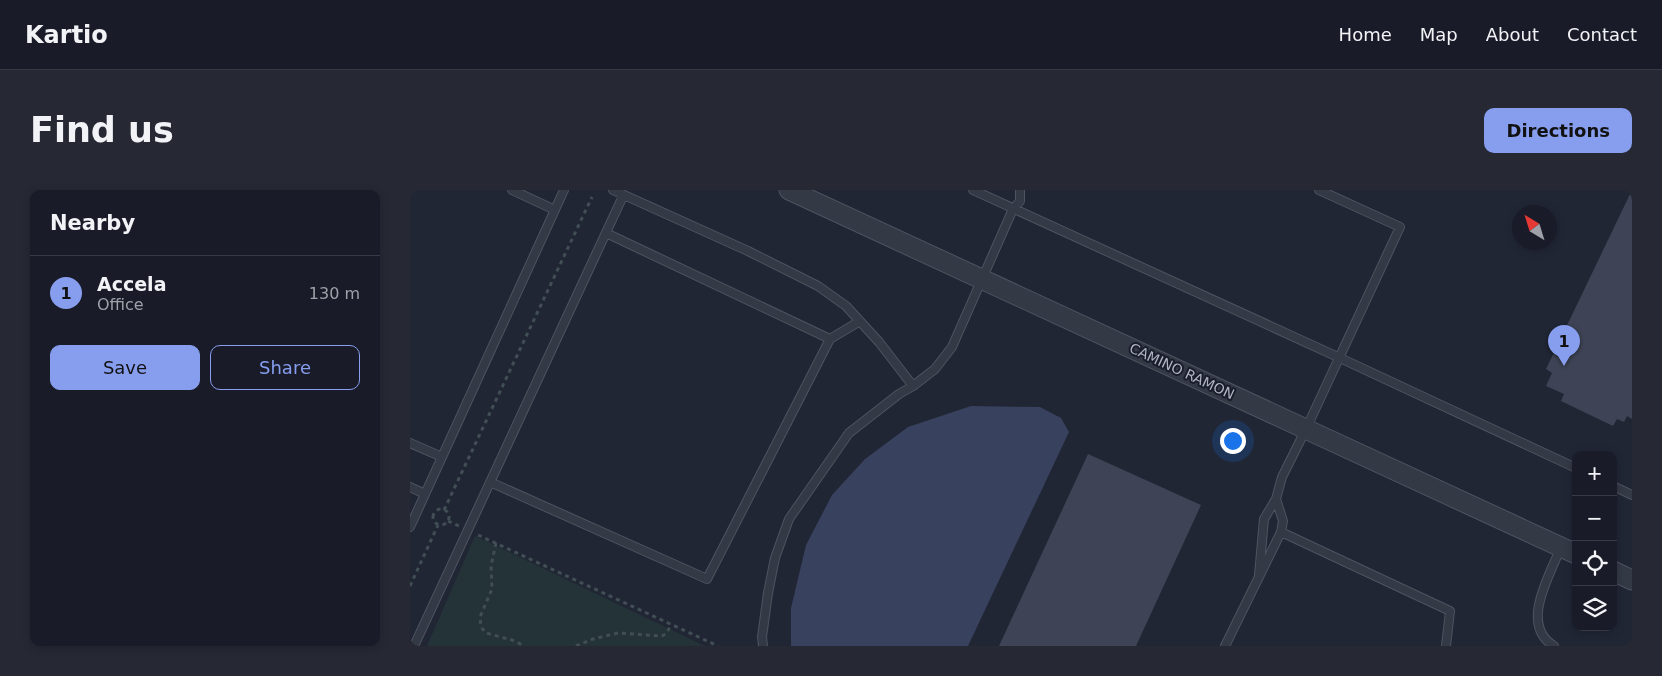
<!DOCTYPE html>
<html lang="en">
<head>
<meta charset="utf-8">
<style>
  :root { --surface:#191c28; --page:#262934; --text:#f1f3f6; --muted:#9fa1a8; --line:#373a45; --accent:#879eef }
  body { margin:0; font-family:"DejaVu Sans",sans-serif; background:var(--page); color:var(--text) }
  .controls { position:absolute; right:15px; bottom:15px; display:grid; overflow:hidden; border-radius:10px; box-shadow:0 2px 8px #0003 }
  .controls button { width:45px; height:45px; display:grid; place-items:center; padding:0; border:0; border-bottom:1px solid var(--line); background:var(--surface); color:var(--text); font:25px sans-serif }
  .compass { position:absolute; left:1102px; top:15px; width:45px; height:45px; border-radius:50%; background:var(--surface); box-shadow:0 2px 8px #0003; rotate:322deg }
  .you { position:absolute; left:822px; top:250px; width:18px; height:18px; margin:-12px; border:4px solid #fff; border-radius:50%; background:#1a73e8; box-shadow:0 0 0 8px #1a73e833 }
  .badge { display:grid; place-items:center; width:32px; height:32px; border-radius:50%; background:var(--accent); color:#111; font-size:16px; font-weight:700 }
  .pin { position:absolute; translate:-50% -41px; filter:drop-shadow(0 1px 2px #0008) }
  .pin::after { content:''; position:absolute; top:26px; width:18px; height:15px; background:inherit; clip-path:polygon(0 0,100% 0,50% 100%) }
  .list { margin:0; padding:0; list-style:none }
  h2 { display:flex; justify-content:space-between; align-items:center; height:65px; margin:0; padding:0 20px; font-size:21px }
  h2 small { font-size:16px; font-weight:400; color:var(--muted) }
  .list li { display:grid; grid-template-columns:32px 1fr auto; gap:15px; align-items:center; box-sizing:border-box; height:75px; padding:0 20px; border-top:1px solid var(--line) }
  .list b { display:block; font-size:19px; white-space:nowrap }
  .list p { margin:0; font-size:16px; white-space:nowrap; color:var(--muted) }
  .list em { font-size:16px; font-style:normal; color:var(--muted) }
  .actions { display:flex; gap:10px; padding:15px 20px }
  .actions a { flex:1; padding:11px 0; border:1px solid var(--accent); border-radius:10px; text-align:center; font-size:18px; color:var(--accent) }
  .actions .main { background:var(--accent); color:#111 }
  .icon { flex:none; width:28px; height:28px; fill:none; stroke:currentColor; stroke-width:2; stroke-linecap:round; stroke-linejoin:round }
  .map { position:relative; flex:none; width:1222px; height:456px; overflow:hidden; border-radius:10px }
  header { display:flex; align-items:center; gap:30px; box-sizing:border-box; height:70px; padding:0 25px; background:var(--surface); border-bottom:1px solid var(--line) }
  header strong { font-size:24px }
  nav { display:flex; gap:28px; margin-inline-start:auto; font-size:18px }
  .intro { display:flex; align-items:center; justify-content:space-between; box-sizing:border-box; height:120px; padding:0 30px }
  h1 { margin:0; font-size:35px }
  .button { padding:12px 22px; border-radius:10px; background:var(--accent); color:#111; font-size:18px; font-weight:700 }
  main { display:flex; gap:30px; padding:0 30px }
  aside { flex:1; background:var(--surface); border-radius:10px; box-shadow:0 2px 8px #0003 }
  .map>svg:first-child { display:block }
  .green { fill:#243337 }
  .water { fill:#38415d }
  .building { fill:#3e4455 }
  .lines { fill:none; stroke-linecap:round; stroke-linejoin:round }
  .service-casing { stroke:#4f5360; stroke-width:10 }
  .tertiary-casing { stroke:#4f5360; stroke-width:21 }
  .path { stroke:#414e54; stroke-width:3; stroke-dasharray:4 4; stroke-linecap:butt }
  .service { stroke:#343946; stroke-width:8 }
  .tertiary { stroke:#343946; stroke-width:19 }
  .labels { text-anchor:middle; stroke-width:4; stroke-linejoin:round; paint-order:stroke }
  .street-label { font-size:14px; fill:#afb3c2; stroke:#1a1e2a }
</style>
</head>
<body>
<header>
<strong>Kartio</strong>
<nav><a>Home</a><a>Map</a><a>About</a><a>Contact</a></nav>
</header>
<div class="intro"><h1>Find us</h1><a class="button">Directions</a></div>
<main>
<aside>
<h2>Nearby<small></small></h2>
<ul class="list">
<li><span class="badge">1</span><div><b>Accela</b><p>Office</p></div><em>130 m</em></li>
</ul>
<div class="actions"><a class="main">Save</a><a>Share</a></div>
</aside>
<div class="map">
<svg width="1222" height="456" viewBox="0 0 1222 456">
  <rect width="100%" height="100%" fill="#212635"/>
  <!-- green -->
  <path class="green" d="M65 346 80 353 295 456H17Z"/>
  <!-- water -->
  <path class="water" d="M561 216 630 217 651 228 659 242 558 456H381V418L396 355 422 305 455 269 498 237Z"/>
  <!-- building -->
  <path class="building" d="M1222 0V229L1217 226 1214 232 1207 229 1203 236 1151 211 1154 204 1136 196 1142 183 1136 179Z
    M678 264 791 315 726 456H589Z"/>
  <g class="lines">
    <defs>
      <path id="service" d="M102 0 145 20
        M203 0 338 61 408 96 436 116 469 152 503 196
        M563 0 930 168 1166 278
        M196 43 420 149
        M0 253 32 267
        M80 292 297 389 420 149 450 131
        M1203 296 1222 305
        M0 297 15 304
        M0 337 154 0
        M871 342 1040 421 1036 456
        M849 385 854 329 866 309 872 287 896 239 990 37 909 0
        M4 456 213 6
        M353 456 352 447 358 403 365 368 379 329 439 243 489 204 503 196 525 179 542 157 603 19 610 11V0
        M815 456 871 342 873 331 866 309
        M1144 456C1109 435 1140 385 1151 357"/>
      <path id="tertiary" d="M379 0 1166 364
        M1203 381 1222 390"/>
    </defs>
    <!-- service casing -->
    <use href="#service" class="service-casing"/>
    <!-- tertiary casing -->
    <use href="#tertiary" class="tertiary-casing"/>
    <!-- path -->
    <path class="path" d="M23 327a8 8 0 1 1 16 0a8 8 0 1 1-16 0Z
      M34 320 182 7
      M38 331 49 336
      M68 345 308 456
      M86 353 81 376 82 399 70 427 71 437 76 443 102 450 115 456
      M0 396 28 335
      M166 456 183 449 208 443 252 446 257 443 261 434"/>
    <!-- service -->
    <use href="#service" class="service"/>
    <!-- tertiary -->
    <use href="#tertiary" class="tertiary"/>
  </g>
  <g class="labels">
    <!-- street labels -->
    <g class="street-label">
      <text transform="translate(772 181) rotate(25)" y="5">CAMINO RAMON</text>
    </g>
  </g>
</svg>
<div class="controls">
<button>+</button>
<button>−</button>
<button><svg class="icon" aria-label="locate" viewBox="0 0 24 24"><circle cx="12" cy="12" r="6"/><path d="M12 2v4M12 18v4M2 12h4M18 12h4"/></svg></button>
<button><svg class="icon" aria-label="layers" viewBox="0 0 24 24"><path d="M12 4l9 5-9 5-9-5zM3 14l9 5 9-5"/></svg></button>
</div>
<svg class="compass" viewBox="-18 -18 36 36"><path d="M0-13l5 13h-10z" fill="#e53935"/><path d="M0 13l5-13h-10z" fill="#9fa1a8"/></svg>
<div class="you"></div>
<div class="pin badge" style="left:1154px;top:176px">1</div>
</div>
</main>
</body>
</html>
